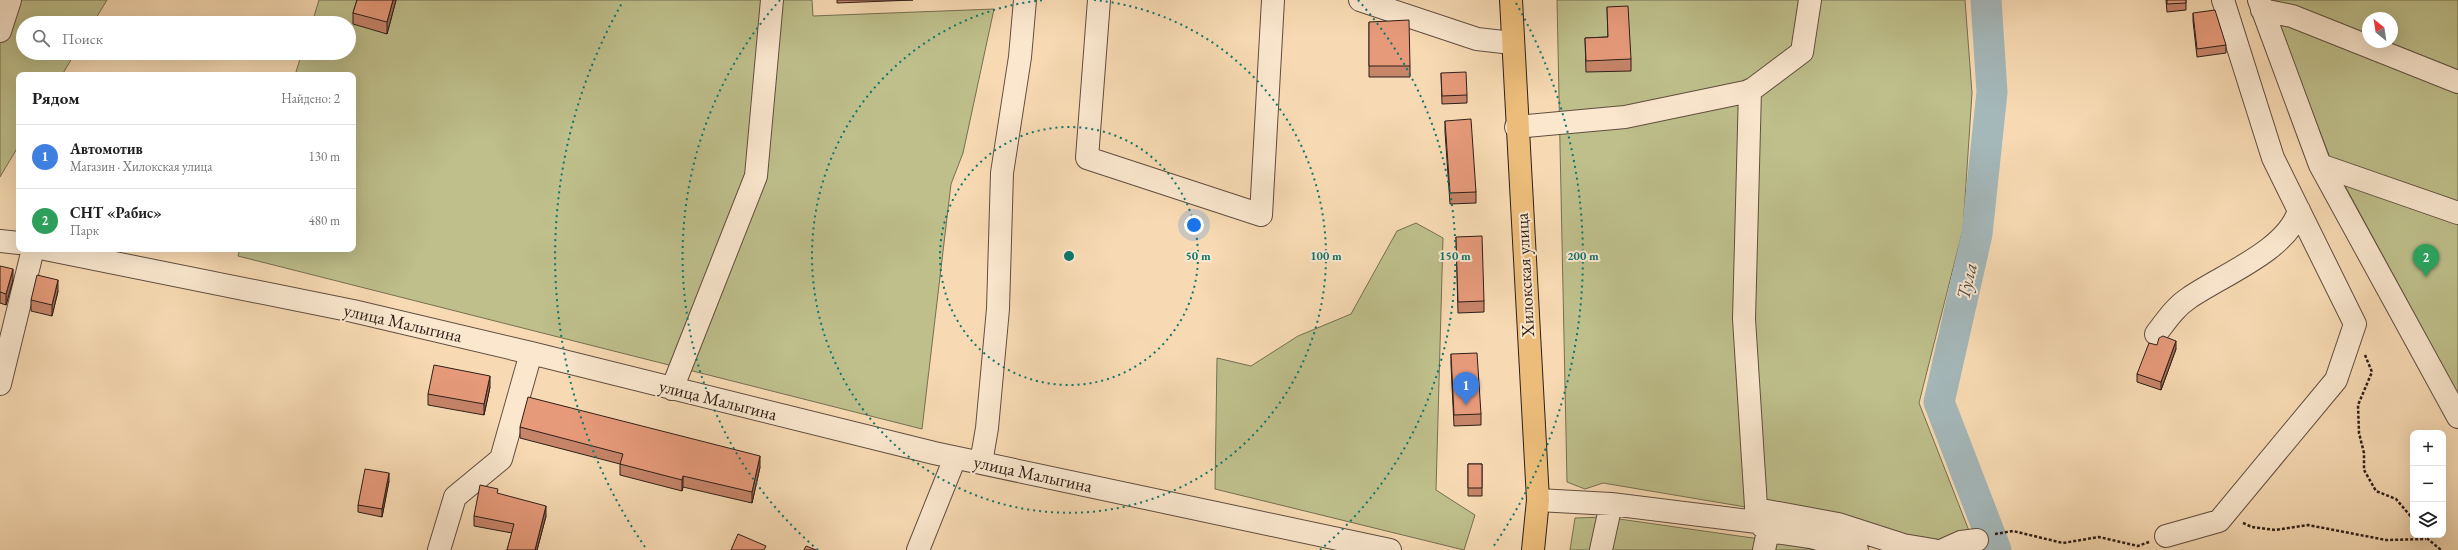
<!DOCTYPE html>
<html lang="ru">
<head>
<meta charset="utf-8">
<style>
  :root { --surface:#fff; --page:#f6f6f6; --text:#222; --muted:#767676; --line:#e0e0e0; --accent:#8f2418 }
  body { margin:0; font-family:"EB Garamond",serif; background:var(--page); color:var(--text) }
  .controls { position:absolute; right:12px; bottom:12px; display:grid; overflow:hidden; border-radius:8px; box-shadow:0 4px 16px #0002 }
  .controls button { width:36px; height:36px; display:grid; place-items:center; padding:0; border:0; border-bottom:1px solid var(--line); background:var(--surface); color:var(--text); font:20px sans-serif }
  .compass { position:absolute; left:2362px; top:12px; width:36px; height:36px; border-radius:50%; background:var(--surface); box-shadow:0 4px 16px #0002; rotate:330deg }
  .you { position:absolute; left:1194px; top:225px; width:14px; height:14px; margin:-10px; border:3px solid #fff; border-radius:50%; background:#1a73e8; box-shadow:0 0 0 6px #1a73e833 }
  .badge { display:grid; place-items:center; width:26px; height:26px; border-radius:50%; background:var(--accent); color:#fff; font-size:13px; font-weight:700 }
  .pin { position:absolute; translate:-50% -33px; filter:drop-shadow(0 1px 2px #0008) }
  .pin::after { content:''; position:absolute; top:21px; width:14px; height:12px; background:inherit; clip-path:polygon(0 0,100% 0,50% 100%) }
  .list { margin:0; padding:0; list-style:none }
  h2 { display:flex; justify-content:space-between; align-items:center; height:52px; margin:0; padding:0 16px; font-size:17px }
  h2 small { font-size:13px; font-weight:400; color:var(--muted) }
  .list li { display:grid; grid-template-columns:26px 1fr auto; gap:12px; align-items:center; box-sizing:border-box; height:64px; padding:0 16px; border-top:1px solid var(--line) }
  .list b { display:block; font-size:15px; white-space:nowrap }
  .list p { margin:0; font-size:13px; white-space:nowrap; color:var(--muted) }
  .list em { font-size:13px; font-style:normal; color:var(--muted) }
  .icon { flex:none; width:22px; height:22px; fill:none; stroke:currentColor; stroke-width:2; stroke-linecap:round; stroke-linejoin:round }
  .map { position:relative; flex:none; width:2458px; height:550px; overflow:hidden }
  .search { position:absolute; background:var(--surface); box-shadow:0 4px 16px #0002; left:16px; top:16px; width:340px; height:44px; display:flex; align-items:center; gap:10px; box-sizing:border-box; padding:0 14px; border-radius:22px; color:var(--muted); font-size:15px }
  .panel { position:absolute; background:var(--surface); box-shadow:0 4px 16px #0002; left:16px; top:72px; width:340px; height:180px; border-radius:8px }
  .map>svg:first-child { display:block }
  .green { fill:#bebf8b; stroke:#766f52; fill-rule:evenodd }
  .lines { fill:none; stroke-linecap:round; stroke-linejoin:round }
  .river { stroke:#a4b7b9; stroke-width:31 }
  .minor-casing { stroke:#604e40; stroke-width:24 }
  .highway-casing { stroke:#2e1f19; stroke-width:24 }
  .path { stroke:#2e1f19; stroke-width:2.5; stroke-dasharray:3 2; stroke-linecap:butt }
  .minor { stroke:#fae7ce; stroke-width:22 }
  .highway { stroke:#ecbd7a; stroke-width:22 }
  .wall { fill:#c68469; stroke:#2e1f19 }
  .shaded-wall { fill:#a16c55; stroke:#2e1f19 }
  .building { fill:#e69a7a; stroke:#2e1f19 }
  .ring { fill:none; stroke:#0f766e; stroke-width:2; stroke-dasharray:2 4 }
  .labels { text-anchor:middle; stroke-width:4; stroke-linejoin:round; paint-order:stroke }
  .street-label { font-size:18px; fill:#2e1f19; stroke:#fae7ce }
  .water-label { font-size:19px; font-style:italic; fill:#514d49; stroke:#fae7ce }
  .centre { fill:#0f766e; stroke:#fae7ce; stroke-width:2 }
  .ring-label { font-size:12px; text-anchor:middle; font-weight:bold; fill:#0f766e; stroke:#fae7ce; stroke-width:4; stroke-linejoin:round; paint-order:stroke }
</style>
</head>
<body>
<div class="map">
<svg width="2458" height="550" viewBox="0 0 2458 550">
  <rect width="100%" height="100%" fill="#f7dab3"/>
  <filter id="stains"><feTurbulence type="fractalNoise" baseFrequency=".005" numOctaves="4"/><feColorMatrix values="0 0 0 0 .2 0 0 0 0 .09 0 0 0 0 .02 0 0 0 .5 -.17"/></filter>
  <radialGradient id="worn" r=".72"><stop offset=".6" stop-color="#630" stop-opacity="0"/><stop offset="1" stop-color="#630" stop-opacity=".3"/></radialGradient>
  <!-- green -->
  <path class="green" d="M0 0H107L93 23H23V53H75L62 75H19V145L0 177Z
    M319 0H812L813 16 994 9 963 153 951 184 922 429 238 256 240 249H353V75H295L302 53H349V23H312Z
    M1557 0H1965L1972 93 1963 229 1919 403 1975 546 1967 550 1799 516 1603 483 1585 489 1567 482Z
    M2268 0H2458V394L2331 160ZM2368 18H2392V42H2368Z
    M1416 223 1443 238 1436 490 1475 515 1464 550 1215 489 1217 358 1251 366 1298 336 1351 314 1397 231Z
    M1605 517 1788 543 1814 550H1570L1575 518Z"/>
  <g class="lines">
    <!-- river -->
    <path class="river" d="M1986 0 1992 92 1977 234 1939 402 1996 550"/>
    <defs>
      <path id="minor" d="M1099 0 1087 158 1261 215 1273 0
        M1360 0 1477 39 1512 43
        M2259 0 2320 165 2458 417
        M2262 10 2292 16 2458 82
        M0 31 10 0
        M1750 90 1744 319 1757 522
        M1516 127 1625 117 1750 91 1802 52 1810 0
        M2320 165 2458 213
        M0 241 19 243
        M45 249 353 311 531 353 934 453 1390 550
        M2156 334C2166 321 2175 307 2189 298 2222 275 2288 250 2299 210
        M0 384 33 249
        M672 389 756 176 772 0
        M981 463 987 428 998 309 1002 173 1020 57 1025 0
        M1538 500 1611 504 1757 522 1768 531 1811 537 1857 550
        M1756 509 1838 524 1903 545 1933 550
        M2166 536 2219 521 2336 380 2355 324 2273 158 2223 0
        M439 550 455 497 501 459 531 353
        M918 550 955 458
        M1601 550 1611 504
        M1764 550 1768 531
        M1943 550 1961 542 1977 540"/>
      <path id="highway" d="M1511 0 1538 500 1533 550"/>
    </defs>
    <!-- minor casing -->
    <use href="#minor" class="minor-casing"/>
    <!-- highway casing -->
    <use href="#highway" class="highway-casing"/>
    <!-- path -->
    <path class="path" d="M2365 355 2372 372 2358 405 2359 433 2364 453V470L2376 491 2396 499 2413 519
      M2243 523 2252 527 2275 530 2308 525 2386 540 2426 539
      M1995 534 2013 531 2063 543 2099 537 2138 546 2149 542
      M2423 535 2441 550"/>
    <!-- minor -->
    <use href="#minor" class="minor"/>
    <!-- highway -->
    <use href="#highway" class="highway"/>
  </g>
  <!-- wall -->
  <path class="wall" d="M357 0H396L387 34 353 24V13Z
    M837 0H913L837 3Z
    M2166 0H2186V10L2167 12Z
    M1607 7 1631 59V71L1586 72 1585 38 1608 37Z
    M2193 13 2226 45V53L2197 57 2193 21Z
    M1369 22 1410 66V77H1369Z
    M1441 73 1467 95V103L1442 104Z
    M1445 121 1476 192V203L1450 204 1445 132Z
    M1456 237 1484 301V312L1458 313Z
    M0 266 13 280 6 305 0 303Z
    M58 291 52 316 31 311V300Z
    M2157 345 2176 349 2161 390 2137 382V374Z
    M1451 354 1481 414V425L1454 426 1451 365Z
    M490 387 484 415 428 405V394Z
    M520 427 760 467 752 503 683 487 682 491 620 475V464L520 438Z
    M1468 464H1482V496H1468Z
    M389 481 382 517 358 512V505Z
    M498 494 546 516 537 550H507L512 533 474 526V516Z"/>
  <!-- shaded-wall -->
  <path class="shaded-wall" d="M393 0H396L387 34V22Z
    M13 269V280L6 305V294Z
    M58 280V291L52 316V305Z
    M2176 341V349L2161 390V382Z
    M490 376V387L484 415V404Z
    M760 456V467L752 503V492Z
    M389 473V481L382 517V509Z
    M683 476V487L682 491V480Z
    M546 506V516L537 550H535Z"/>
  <!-- building -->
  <path class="building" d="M357 0H393L387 22 353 13Z
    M2167 0H2186V3L2167 4Z
    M1628 6 1631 59 1586 61 1585 38 1608 37 1607 7Z
    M2215 10 2226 45 2197 49 2193 13Z
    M1409 20 1410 66H1369V22Z
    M1466 72 1467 95 1442 96 1441 73Z
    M1471 119 1476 192 1450 193 1445 121Z
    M1482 236 1484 301 1458 302 1456 237Z
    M0 266 13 269 6 294 0 292Z
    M37 275 58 280 52 305 31 300Z
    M2163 336 2176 341 2161 382 2137 374 2149 343 2157 345 2159 338Z
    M1477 353 1481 414 1454 415 1451 354Z
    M434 365 490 376 484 404 428 394Z
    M528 397 760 456 752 492 683 476 682 480 620 464 623 454 520 427Z
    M1468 464H1482V488H1468Z
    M365 469 389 473 382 509 358 505Z
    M480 485 498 489 497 493 546 506 535 550H507L514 524 474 516Z
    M738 534 766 546 764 550H731Z
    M806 546 816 550H804Z"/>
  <!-- distance rings -->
  <g class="ring">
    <circle cx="1069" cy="256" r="129"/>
    <path d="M1094 0A257 257 0 1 1 1044 0"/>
    <path d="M818 550A386 386 0 0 1 780 0M1358 0A386 386 0 0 1 1320 550"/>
    <path d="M645 547A514 514 0 0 1 622 3M1516 3A514 514 0 0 1 1493 547"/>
  </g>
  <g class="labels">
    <!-- street labels -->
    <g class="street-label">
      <text transform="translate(1525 275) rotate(-93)" y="6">Хилокская улица</text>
      <text transform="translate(403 323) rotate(13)" y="6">улица Малыгина</text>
      <text transform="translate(718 400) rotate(14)" y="6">улица Малыгина</text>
      <text transform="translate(1033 474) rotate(12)" y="6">улица Малыгина</text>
    </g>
    <!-- water labels -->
    <g class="water-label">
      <text transform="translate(1966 281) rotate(-77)" y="7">Тула</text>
    </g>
  </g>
  <circle cx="1069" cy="256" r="6" class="centre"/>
  <g class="ring-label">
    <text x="1198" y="260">50 m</text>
    <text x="1326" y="260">100 m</text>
    <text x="1455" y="260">150 m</text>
    <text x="1583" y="260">200 m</text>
  </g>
  <rect width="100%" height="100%" filter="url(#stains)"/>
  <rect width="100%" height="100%" fill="url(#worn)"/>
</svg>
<div class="controls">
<button>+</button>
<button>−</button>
<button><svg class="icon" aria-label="layers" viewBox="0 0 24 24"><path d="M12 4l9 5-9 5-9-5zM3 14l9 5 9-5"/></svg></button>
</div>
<svg class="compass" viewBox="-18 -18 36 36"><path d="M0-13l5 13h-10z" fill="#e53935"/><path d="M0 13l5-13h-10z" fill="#767676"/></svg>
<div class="you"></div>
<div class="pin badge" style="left:1466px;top:405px;background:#3f7fe0">1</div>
<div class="pin badge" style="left:2426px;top:277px;background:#2e9e5b">2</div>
<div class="search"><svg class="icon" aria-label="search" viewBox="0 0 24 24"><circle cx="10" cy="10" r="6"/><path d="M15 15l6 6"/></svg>Поиск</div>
<section class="panel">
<h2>Рядом<small>Найдено: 2</small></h2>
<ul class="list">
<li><span class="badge" style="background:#3f7fe0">1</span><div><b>Автомотив</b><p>Магазин · Хилокская улица</p></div><em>130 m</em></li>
<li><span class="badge" style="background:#2e9e5b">2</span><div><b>СНТ «Рабис»</b><p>Парк</p></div><em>480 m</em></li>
</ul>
</section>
</div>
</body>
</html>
